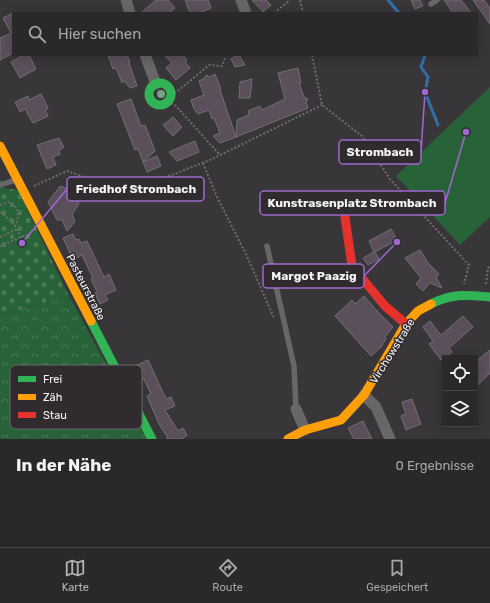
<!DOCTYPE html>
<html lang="de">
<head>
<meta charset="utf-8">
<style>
  :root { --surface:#2a282a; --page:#363436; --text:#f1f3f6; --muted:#a5a6a8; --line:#464447; --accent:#b4b2b4 }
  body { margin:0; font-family:Rubik,sans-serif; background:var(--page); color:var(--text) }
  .controls { position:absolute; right:12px; bottom:12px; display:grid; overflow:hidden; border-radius:0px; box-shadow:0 2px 10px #0003 }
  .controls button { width:36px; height:36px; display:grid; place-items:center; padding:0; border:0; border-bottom:1px solid var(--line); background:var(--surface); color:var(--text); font:20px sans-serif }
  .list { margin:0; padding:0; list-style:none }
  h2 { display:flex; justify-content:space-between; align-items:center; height:52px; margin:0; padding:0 16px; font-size:17px }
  h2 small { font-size:13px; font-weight:400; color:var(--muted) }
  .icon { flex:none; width:22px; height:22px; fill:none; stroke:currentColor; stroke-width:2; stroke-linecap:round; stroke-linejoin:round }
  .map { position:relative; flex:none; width:490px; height:439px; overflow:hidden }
  .search { position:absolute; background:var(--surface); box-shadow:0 2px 10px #0003; left:12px; right:12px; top:12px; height:44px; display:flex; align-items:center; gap:10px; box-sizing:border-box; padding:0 14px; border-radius:0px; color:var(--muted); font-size:15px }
  .sheet { height:108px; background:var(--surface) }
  nav { display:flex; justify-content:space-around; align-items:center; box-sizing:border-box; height:56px; border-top:1px solid var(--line); background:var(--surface); font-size:11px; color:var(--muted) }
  nav a { display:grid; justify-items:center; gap:2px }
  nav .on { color:var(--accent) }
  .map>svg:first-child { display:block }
  .green { fill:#286238 }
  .forest { fill:url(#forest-crowns) }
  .cemetery { fill:url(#cemetery-stones) }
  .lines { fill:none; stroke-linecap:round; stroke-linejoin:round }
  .stream { stroke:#306faa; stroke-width:3 }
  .building { fill:#5b4f5c; stroke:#716f71 }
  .path { stroke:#6e6c6e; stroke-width:2; stroke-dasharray:2 2; stroke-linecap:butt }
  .lane { stroke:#686667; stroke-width:5.5 }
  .street { stroke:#686667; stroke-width:11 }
  .fast { stroke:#30b455; stroke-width:9 }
  .slow { stroke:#ff9f0a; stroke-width:9 }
  .jam { stroke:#e5322d; stroke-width:9 }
  .tree { fill:#76a37f }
  .labels { text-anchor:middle; stroke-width:3; stroke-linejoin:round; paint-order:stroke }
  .street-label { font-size:11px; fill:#f6f4f6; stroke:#2f2b2f }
  .key { fill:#2f2b2f; stroke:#6b676b; stroke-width:1 }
  .key-label { font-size:11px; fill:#f6f4f6 }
  .leader { fill:none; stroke:#a068d0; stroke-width:1.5 }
  .callout-dot { fill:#a068d0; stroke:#2f2b2f; stroke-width:1.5 }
  .callout { fill:#2f2b2f; stroke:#a068d0; stroke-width:1.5 }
  .callout-label { font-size:12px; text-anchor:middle; font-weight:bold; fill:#f6f4f6 }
</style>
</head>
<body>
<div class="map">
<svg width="490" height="439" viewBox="0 0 490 439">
  <defs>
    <pattern id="forest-crowns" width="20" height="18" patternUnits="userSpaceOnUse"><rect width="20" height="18" fill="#286238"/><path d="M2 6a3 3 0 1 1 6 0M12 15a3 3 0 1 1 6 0" fill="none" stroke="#487955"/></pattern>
    <pattern id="cemetery-stones" width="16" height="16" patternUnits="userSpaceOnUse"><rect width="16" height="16" fill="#286238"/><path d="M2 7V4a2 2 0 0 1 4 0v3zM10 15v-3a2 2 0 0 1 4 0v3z" fill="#487955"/></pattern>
  </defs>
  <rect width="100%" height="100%" fill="#383638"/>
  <!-- green -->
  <path class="green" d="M490 87V217L460 245 396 176Z"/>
  <!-- forest -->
  <path class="forest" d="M69 296 147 439H0V315Z"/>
  <!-- cemetery -->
  <path class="cemetery" d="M0 179 4 188 18 190 69 296 0 315Z"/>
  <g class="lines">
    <!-- stream -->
    <path class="stream" d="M388 0 399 13
      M425 55 421 67 428 77 425 92 438 125"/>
  </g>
  <!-- building -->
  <path class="building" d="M156 0H168L175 8 169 13H141Z
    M185 0H208L211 8 199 13H190Z
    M252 0H266L271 5 263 12Z
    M411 0H420L423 6 415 9Z
    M444 0H461L471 13H453Z
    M473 0H484L490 8V24Z
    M13 13V53L0 60V38L11 33 3 18Z
    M24 55H29L36 69 20 78 11 62Z
    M108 55H127L130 62 129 63 137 86 130 88 124 81 122 83 116 68 113 69Z
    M164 55H183L187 60 185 62 190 68 176 80 166 68 172 63Z
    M238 55H239L245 65 235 67 231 59Z
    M298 68 301 83H299L304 97 308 99 306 102 308 108 236 137 237 120 249 115 248 111 260 106 262 110 285 99 278 73Z
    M215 74 221 89 220 90 236 137 220 143 213 136 220 133 214 118 212 119 209 110 198 114 194 109 191 100 204 95 199 81 205 78 206 75 210 77Z
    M252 79 250 98H239L240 82Z
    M41 94 48 108 45 110 48 116 33 123 25 109 20 112 15 102 28 96 29 100Z
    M131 99 141 126 145 125 155 151 143 162 157 156 161 166 147 172 138 149 135 150 117 104Z
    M173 117 182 127 173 136 163 125Z
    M59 138 64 147 59 150 60 154 53 157 56 165 47 169 37 145Z
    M195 141 199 152 177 161 169 152Z
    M60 186 72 190 79 204 72 214 75 222 67 231 62 220H57L48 202Z
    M391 229 397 240 375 252 379 259 368 265 363 258 374 252 369 241Z
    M73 234 76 240 79 239 81 243 87 241 104 277 109 274 116 290 105 295 108 300 100 304 95 293 97 292 91 279 93 278 82 255 73 260 63 238Z
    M420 250 428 263 439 274 436 277 442 288 430 283 423 291 416 284 421 278 405 258Z
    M364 296 378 312 393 327 385 337 386 339 381 347 371 356 335 316 352 300 355 304Z
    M463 316 473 327 449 348 452 352 441 360 429 344 433 341 423 327 430 321 441 335Z
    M490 350V373L475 388V362Z
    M148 360 166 399 171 397 175 406 165 410 178 431 183 428 187 435 183 438V439H166L168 438 159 424 147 396 151 394 144 379 140 382 133 367Z
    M412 399 421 424 406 430 401 416 406 414 402 402Z
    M363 421 372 439H354L348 428Z"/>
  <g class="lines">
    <!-- path -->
    <path class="path" d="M300 0 303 13
      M274 13 290 0
      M312 55 322 105 362 136 390 179 469 265 464 284
      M171 95 179 90 209 65 222 66 226 55
      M167 102 176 106 220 155
      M203 163 217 197 246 254 274 318
      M34 186 67 171 128 192 210 160 322 105
      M0 205 9 202C19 207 20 217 15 226
      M0 212C10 220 17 226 21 238
      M0 237 17 229
      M0 246 31 233
      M486 284 488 268 490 266"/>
    <!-- lane -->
    <path class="lane" d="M431 4 437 0
      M0 185 16 180
      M267 246 294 366 296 409"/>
    <!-- street -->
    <path class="street" d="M126 0 130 13
      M241 0 246 13
      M145 55 156 84
      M364 395 376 407 390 439
      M296 409 305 430"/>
    <!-- fast -->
    <path class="fast" d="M149 94a11 11 0 1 1 22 0a11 11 0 1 1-22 0Z
      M431 304C453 293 466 295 490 297
      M91 321 152 439"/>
    <!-- slow -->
    <path class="slow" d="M0 146 91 321
      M288 439 305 430 341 420 364 395 406 324 418 311 431 304"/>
    <!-- jam -->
    <path class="jam" d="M345 217 352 266 385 306 406 324"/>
  </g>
  <!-- trees -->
  <circle class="tree" cx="161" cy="94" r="4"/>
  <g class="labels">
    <!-- street labels -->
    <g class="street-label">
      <text transform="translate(86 287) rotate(63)" y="4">Pasteurstraße</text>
      <text transform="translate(392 351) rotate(-58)" y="4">Virchowstraße</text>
    </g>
  </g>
  <!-- legend -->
  <rect x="10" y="365" width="132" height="64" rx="6" class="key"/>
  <rect x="18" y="376" width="18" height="6" fill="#30b455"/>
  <rect x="18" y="394" width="18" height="6" fill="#ff9f0a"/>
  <rect x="18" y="412" width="18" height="6" fill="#e5322d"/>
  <g class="key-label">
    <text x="43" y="383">Frei</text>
    <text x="43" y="401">Zäh</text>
    <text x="43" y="419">Stau</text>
  </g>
  <!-- callouts -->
  <path class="leader" d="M425 92L421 152M22 243L67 189M466 132L445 203M397 242L364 276"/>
  <g class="callout-dot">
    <circle cx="425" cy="92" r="4"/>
    <circle cx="22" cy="243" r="4"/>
    <circle cx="466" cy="132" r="4"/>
    <circle cx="397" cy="242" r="4"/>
  </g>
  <g class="callout">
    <rect x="339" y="140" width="82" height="24" rx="4"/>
    <rect x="67" y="177" width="137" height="24" rx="4"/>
    <rect x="260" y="191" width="185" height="24" rx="4"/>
    <rect x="263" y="264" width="101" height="24" rx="4"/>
  </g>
  <g class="callout-label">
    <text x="380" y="156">Strombach</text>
    <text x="136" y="193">Friedhof Strombach</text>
    <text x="352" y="207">Kunstrasenplatz Strombach</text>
    <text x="314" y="280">Margot Paazig</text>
  </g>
</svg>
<div class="controls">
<button><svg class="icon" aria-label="locate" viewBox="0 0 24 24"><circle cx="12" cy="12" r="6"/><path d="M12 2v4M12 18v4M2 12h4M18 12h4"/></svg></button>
<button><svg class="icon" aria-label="layers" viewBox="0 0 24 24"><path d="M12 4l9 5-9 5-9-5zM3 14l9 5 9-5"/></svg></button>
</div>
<div class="search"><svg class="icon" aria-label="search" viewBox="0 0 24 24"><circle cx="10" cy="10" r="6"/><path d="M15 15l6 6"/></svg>Hier suchen</div>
</div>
<section class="sheet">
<h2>In der Nähe<small>0 Ergebnisse</small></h2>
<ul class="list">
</ul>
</section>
<nav>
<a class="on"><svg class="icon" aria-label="map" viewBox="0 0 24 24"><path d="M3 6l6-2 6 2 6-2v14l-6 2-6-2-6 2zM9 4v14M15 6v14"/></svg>Karte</a>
<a><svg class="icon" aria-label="directions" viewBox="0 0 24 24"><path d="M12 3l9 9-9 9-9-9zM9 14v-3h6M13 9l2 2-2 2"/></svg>Route</a>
<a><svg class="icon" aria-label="saved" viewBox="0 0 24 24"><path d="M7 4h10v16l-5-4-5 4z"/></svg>Gespeichert</a>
</nav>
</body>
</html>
